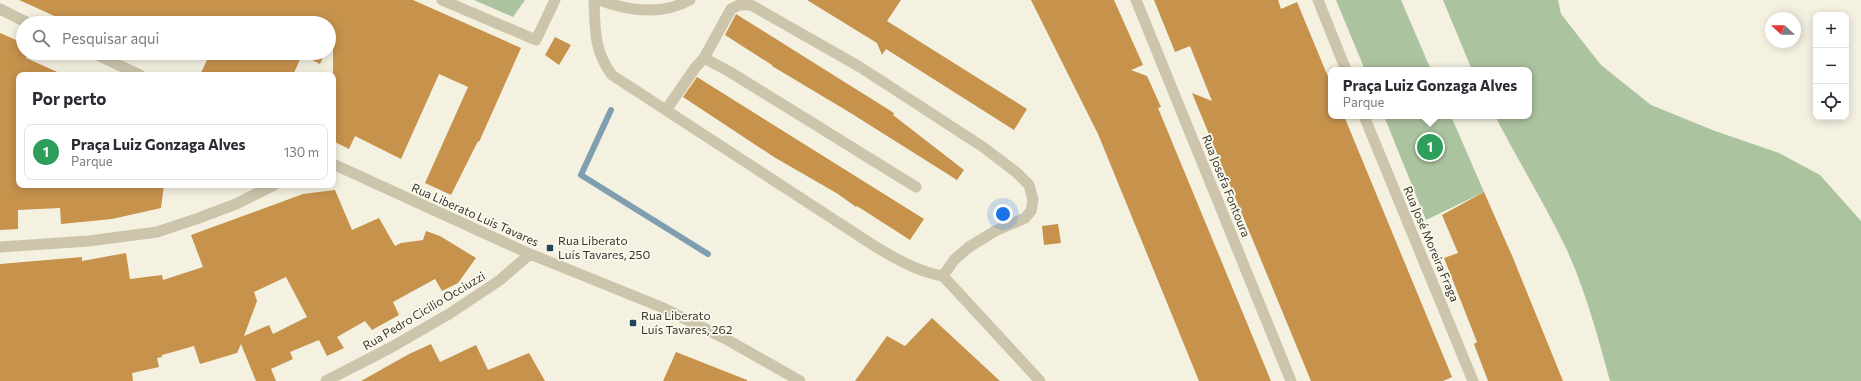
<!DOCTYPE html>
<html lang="pt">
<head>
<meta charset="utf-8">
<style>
  :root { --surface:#fff; --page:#f2f2f3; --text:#2b2b33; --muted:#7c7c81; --line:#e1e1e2; --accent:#db2777 }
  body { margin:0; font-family:Commissioner,sans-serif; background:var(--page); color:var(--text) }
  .controls { position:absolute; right:12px; top:12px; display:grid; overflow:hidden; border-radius:8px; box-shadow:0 2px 10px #0003 }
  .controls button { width:36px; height:36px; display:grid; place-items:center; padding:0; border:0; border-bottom:1px solid var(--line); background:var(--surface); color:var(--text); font:20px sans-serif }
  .compass { position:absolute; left:1765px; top:12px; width:36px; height:36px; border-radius:50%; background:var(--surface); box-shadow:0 2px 10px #0003; rotate:291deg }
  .you { position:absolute; left:1003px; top:214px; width:14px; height:14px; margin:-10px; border:3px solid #fff; border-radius:50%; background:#1a73e8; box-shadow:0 0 0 6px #1a73e833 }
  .badge { display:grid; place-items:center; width:26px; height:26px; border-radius:50%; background:var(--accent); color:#fff; font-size:13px; font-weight:700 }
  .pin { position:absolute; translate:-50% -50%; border:2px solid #fff; box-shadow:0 1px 4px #0006 }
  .popup { position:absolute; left:1328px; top:67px; width:204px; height:52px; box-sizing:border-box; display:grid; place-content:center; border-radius:8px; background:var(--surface); filter:drop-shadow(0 1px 3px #0005); font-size:13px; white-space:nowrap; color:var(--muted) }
  .popup b { font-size:15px; color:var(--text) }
  .popup::after { content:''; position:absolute; left:50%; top:100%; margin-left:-8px; border:8px solid transparent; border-top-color:var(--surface) }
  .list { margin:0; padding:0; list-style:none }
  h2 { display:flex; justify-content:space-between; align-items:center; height:52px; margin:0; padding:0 16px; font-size:17px }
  h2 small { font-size:13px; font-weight:400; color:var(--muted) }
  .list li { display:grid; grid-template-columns:26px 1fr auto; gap:12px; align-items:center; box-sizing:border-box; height:56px; margin:0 8px 8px; padding:0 8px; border:1px solid var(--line); border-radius:8px }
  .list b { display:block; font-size:15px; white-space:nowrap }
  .list p { margin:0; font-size:13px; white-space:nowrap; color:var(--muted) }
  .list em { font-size:13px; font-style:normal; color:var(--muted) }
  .icon { flex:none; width:22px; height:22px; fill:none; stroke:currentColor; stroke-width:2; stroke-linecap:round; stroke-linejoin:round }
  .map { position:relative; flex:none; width:1861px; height:381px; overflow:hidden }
  .search { position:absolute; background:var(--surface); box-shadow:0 2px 10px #0003; left:16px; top:16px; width:320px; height:44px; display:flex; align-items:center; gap:10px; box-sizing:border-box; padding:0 14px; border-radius:22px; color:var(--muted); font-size:15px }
  .panel { position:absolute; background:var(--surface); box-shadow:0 2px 10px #0003; left:16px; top:72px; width:320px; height:116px; border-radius:8px }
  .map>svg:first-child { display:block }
  .green { fill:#acc3a0 }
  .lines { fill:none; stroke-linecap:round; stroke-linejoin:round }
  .stream { stroke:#7f9fb1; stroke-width:6 }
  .building { fill:#c6924c; fill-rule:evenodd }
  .minor { stroke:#ccc5ac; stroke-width:11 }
  .poi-dot { fill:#20455d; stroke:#fbf9ee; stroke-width:1.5 }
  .labels { text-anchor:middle; stroke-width:3.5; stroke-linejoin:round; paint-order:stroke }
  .street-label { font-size:12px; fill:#3a352b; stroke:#fbf9ee }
  .poi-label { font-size:12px; fill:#3a352b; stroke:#fbf9ee; text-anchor:start }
</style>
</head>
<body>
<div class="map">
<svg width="1861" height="381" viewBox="0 0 1861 381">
  <rect width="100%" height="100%" fill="#f4f1e1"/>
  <!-- green -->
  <path class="green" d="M474 0H525L513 17Z
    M1336 0H1401L1431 70H1365Z
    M1443 0H1558L1561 14 1601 65 1651 105 1715 131 1779 153 1820 175 1861 221V381H1610C1598 337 1585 289 1566 248 1544 203 1518 160 1495 116H1529V70H1472Z
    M1384 116H1451L1484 192 1426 220Z"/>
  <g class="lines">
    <!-- stream -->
    <path class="stream" d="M611 110 581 175 708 254"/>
  </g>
  <!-- building -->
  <path class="building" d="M19 0H413L521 48 479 142 478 141 451 195 425 183 468 87 439 74 401 159 355 136 349 149 333 141V36L329 45V23H70Z
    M807 0H901L887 21 1027 109 1014 130 886 49 882 55 877 43Z
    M1031 0H1114L1143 65 1131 70 1147 76 1161 107 1158 108 1271 381H1199L1098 134Z
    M1154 0H1278L1281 9 1297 2 1331 84V116H1344L1452 377 1443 381H1311L1192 93 1212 101 1190 46 1175 52Z
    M736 14 894 113 893 115 964 170 957 180 849 112 772 66V65L725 35Z
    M0 33 23 43V53H28L26 58 64 75H19V185H164L161 208 112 219 61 224 60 208 18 210V229L0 230Z
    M555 37 571 45 559 65 545 55Z
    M201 53H325L320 64 302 55 293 75H200L207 60 199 57Z
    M697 77 924 219 910 240 857 206 856 207 838 194 774 157 683 97Z
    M335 190 352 230 379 218 395 246 401 243 423 240 426 231 440 236 476 258 458 283 442 291 435 279 393 302 399 315 372 330 365 321 337 337 344 348 327 356 319 340 290 352 293 359 271 369 276 381H256L241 344 237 353 200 364 194 346 162 355V357L157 358 159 367 132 373 133 381H0V264L82 257V261L126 253 130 279 162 275 163 280 203 267 191 235 303 194ZM286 277 307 317 273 334 269 325 244 336 257 301 254 292Z
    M1484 192 1513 258 1563 381H1488L1474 344 1477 342 1444 258 1458 253 1442 215Z
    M1058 224 1061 243 1044 245 1042 226Z
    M932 318 1000 381H855L887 336 905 346Z
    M431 344 440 362 476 345 488 370 529 353 545 381H361L409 354Z
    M676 352 747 380V381H663Z"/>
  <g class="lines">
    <!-- minor -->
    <path class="minor" d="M442 0 536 40 555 0
      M594 0C595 29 594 51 612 75L876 247C897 259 918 272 943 276L1040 381
      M599 0C629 11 661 16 690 0
      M1136 0 1291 381
      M1318 0 1346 70
      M0 9 28 23
      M93 53 140 75
      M704 58 731 9 739 5H751L860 67 983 147 1017 173 1029 185 1033 200 1031 211 1025 218 995 231 969 247 954 260 943 276
      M666 110 695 68 704 58 730 72 916 187
      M1364 116 1473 381
      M333 164 530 254 661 307 726 339 800 381
      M0 247 89 241 157 232 199 218 236 204 274 185
      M326 381 390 348 449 314 500 280 530 254"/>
  </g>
  <!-- markers -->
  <g class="poi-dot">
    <rect x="546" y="244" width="8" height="8" rx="2"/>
    <rect x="629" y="319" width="8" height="8" rx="2"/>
  </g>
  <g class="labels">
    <!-- street labels -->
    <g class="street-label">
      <text transform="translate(1226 186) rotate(68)" y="4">Rua Josefa Fontoura</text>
      <text transform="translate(475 215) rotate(24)" y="4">Rua Liberato Luis Tavares</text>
      <text transform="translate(1431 244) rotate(67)" y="4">Rua José Moreira Fraga</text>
      <text transform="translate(424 311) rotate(-31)" y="4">Rua Pedro Cicilio Occiuzzi</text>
    </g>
    <!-- poi labels -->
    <g class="poi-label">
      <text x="558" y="245">Rua Liberato<tspan x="558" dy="14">Luís Tavares, 250</tspan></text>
      <text x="641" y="320">Rua Liberato<tspan x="641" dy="14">Luís Tavares, 262</tspan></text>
    </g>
  </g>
</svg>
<div class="controls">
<button>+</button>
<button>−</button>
<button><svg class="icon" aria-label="locate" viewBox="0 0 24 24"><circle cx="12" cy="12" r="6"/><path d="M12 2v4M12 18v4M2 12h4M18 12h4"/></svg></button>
</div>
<svg class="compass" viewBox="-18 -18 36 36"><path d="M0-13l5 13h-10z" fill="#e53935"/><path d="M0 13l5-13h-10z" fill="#7c7c81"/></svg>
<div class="you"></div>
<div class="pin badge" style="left:1430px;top:147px;background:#2e9e5b">1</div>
<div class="popup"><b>Praça Luiz Gonzaga Alves</b>Parque</div>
<div class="search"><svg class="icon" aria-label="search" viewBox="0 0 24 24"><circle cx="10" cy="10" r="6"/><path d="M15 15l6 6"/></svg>Pesquisar aqui</div>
<section class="panel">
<h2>Por perto<small></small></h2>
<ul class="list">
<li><span class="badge" style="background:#2e9e5b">1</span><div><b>Praça Luiz Gonzaga Alves</b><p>Parque</p></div><em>130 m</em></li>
</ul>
</section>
</div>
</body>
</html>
